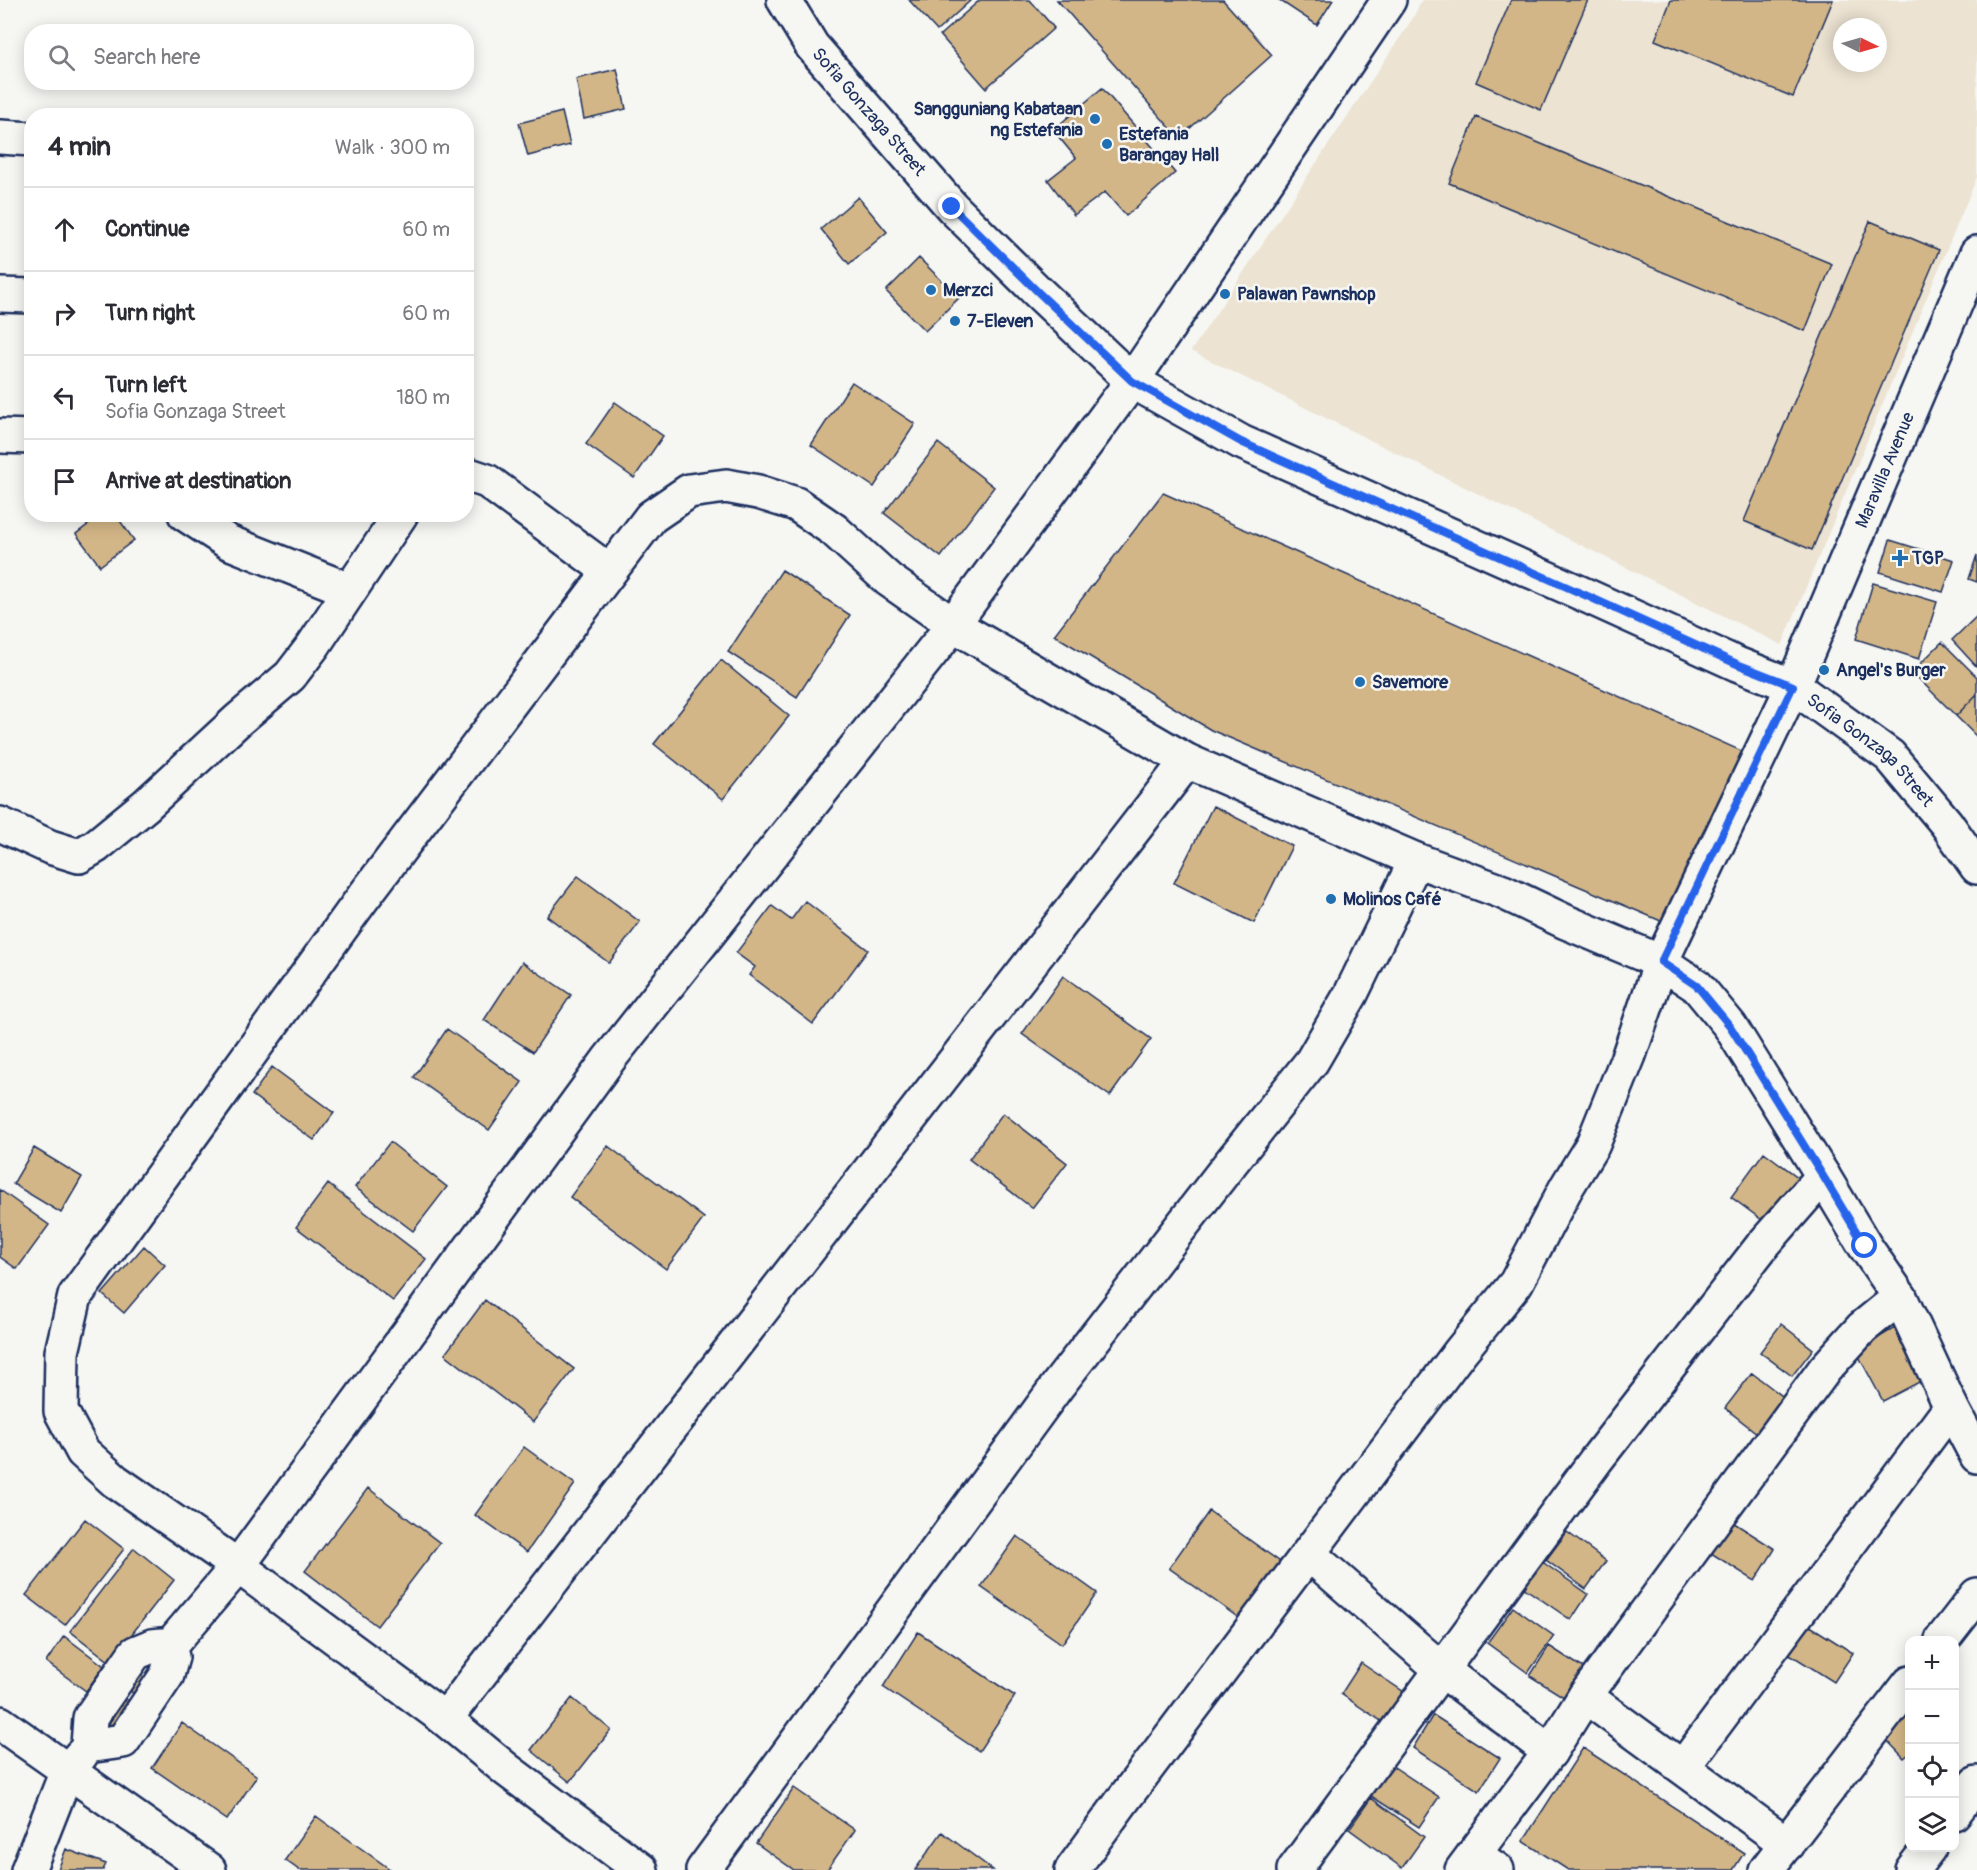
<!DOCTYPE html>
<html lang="en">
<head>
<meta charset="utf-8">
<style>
  :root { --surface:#fff; --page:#f2f2f3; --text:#2b2b33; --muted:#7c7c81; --line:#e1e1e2 }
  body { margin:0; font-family:Pangolin,sans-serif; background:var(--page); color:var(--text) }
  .controls { position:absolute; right:18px; bottom:18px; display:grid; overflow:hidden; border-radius:12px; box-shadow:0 3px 15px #0003 }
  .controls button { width:54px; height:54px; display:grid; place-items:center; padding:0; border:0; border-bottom:2px solid var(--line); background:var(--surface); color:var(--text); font:30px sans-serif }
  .compass { position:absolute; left:1833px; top:18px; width:54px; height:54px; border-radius:50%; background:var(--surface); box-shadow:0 3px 15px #0003; rotate:95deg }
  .stop { position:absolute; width:18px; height:18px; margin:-14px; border:4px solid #2563eb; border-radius:50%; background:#fff }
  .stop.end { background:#2563eb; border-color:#fff; box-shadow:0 2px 6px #0008 }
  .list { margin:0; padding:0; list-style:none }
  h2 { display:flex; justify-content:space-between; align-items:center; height:78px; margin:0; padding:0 24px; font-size:26px }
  h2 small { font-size:20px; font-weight:400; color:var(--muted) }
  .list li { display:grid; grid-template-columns:39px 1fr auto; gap:18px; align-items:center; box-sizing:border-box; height:84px; padding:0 24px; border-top:2px solid var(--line) }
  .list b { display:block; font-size:22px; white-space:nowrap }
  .list p { margin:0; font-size:20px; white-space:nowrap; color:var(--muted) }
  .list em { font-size:20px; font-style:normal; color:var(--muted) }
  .icon { flex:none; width:33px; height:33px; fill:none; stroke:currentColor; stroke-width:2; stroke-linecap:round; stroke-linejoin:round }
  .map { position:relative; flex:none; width:1977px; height:1870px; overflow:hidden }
  .search { position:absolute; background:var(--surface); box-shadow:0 3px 15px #0003; left:24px; top:24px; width:450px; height:66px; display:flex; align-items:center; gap:15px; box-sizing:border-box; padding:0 21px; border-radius:24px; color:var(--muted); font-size:22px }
  .panel { position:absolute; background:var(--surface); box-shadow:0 3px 15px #0003; left:24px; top:108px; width:450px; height:414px; border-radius:24px }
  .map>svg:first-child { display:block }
  .built { fill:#ece3d2; fill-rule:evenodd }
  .building { fill:#d3b687; stroke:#1b2f5e; stroke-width:1.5 }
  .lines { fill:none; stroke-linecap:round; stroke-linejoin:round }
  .minor-casing { stroke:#1b2f5e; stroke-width:38 }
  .minor { stroke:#f6f6f2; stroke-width:33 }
  .route { stroke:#2563eb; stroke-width:8 }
  .poi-dot { fill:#1f6fb2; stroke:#f6f6f2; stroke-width:2 }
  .labels { text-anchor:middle; stroke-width:5; stroke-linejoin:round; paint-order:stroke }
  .poi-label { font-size:18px; font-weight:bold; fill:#1b2f5e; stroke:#f6f6f2; text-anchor:start }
  .street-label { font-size:18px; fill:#1b2f5e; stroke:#f6f6f2 }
</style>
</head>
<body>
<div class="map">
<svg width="1977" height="1870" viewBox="0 0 1977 1870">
  <rect width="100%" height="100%" fill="#f6f6f2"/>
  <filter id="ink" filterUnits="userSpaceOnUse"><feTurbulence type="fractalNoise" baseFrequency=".0167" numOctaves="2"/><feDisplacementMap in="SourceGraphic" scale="12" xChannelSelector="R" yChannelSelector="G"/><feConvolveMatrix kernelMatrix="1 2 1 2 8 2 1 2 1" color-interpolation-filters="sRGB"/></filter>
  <g filter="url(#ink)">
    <!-- built -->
    <path class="built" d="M1422 0H1977V177L1782 645 1191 351 1413 18ZM1842 27H1878V63H1842Z"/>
    <!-- building -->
    <path class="building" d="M909 0H971L937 31Z
      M980 0H1030L1054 28 986 88 940 35Z
      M1057 0H1223L1272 55 1179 138Z
      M1279 0H1333L1317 25Z
      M1511 0H1588L1541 110 1476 82Z
      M1671 0H1833L1793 97 1655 40Z
      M617 69 626 109 584 119 576 79Z
      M1102 88 1175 173 1126 216 1105 192 1074 215 1048 180 1076 158 1053 130Z
      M562 112 570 145 528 156 519 123Z
      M1476 117 1832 264 1805 331 1449 183Z
      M858 197 887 232 849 264 821 229Z
      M1870 221 1939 250 1812 550 1744 521Z
      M919 258 959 298 925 331 886 291Z
      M852 382 915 424 874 487 811 445Z
      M615 402 663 436 634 478 586 444Z
      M938 443 994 487 941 557 884 513Z
      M1163 493 1755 757 1668 924 1211 730 1054 635Z
      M102 514H115L134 540 100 566 76 534Z
      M1890 540 1954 560 1943 592 1880 572Z
      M1977 555V582L1969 579Z
      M782 570 850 615 797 697 728 652Z
      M1873 583 1937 602 1919 659 1856 639Z
      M1977 616V666H1976L1952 640Z
      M1942 642 1977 677V694L1956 716 1912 672Z
      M721 660 789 716 723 799 654 744Z
      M1977 694V737L1956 716Z
      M1213 806 1292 846 1254 923 1174 883Z
      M578 876 640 922 609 963 547 916Z
      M805 901 868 950 813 1024 749 975 755 967 736 953 772 906 791 920Z
      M522 962 571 995 533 1052 484 1020Z
      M1063 976 1151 1039 1110 1096 1022 1034Z
      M447 1029 522 1082 489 1130 414 1077Z
      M272 1067 334 1113 314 1140 252 1095Z
      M1003 1113 1067 1163 1032 1208 969 1159Z
      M390 1142 447 1187 413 1231 355 1187Z
      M608 1146 704 1218 666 1269 570 1197Z
      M34 1148 82 1177 61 1213 13 1184Z
      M1764 1152 1799 1178 1766 1223 1731 1197Z
      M328 1184 426 1259 393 1301 296 1227Z
      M0 1190 49 1225 17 1269 0 1257Z
      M144 1246 165 1265 124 1313 102 1294Z
      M485 1300 574 1369 533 1422 445 1354Z
      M1781 1324 1813 1349 1792 1376 1760 1352Z
      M1898 1326 1927 1378 1883 1401 1856 1351Z
      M1752 1373 1794 1405 1767 1441 1725 1408Z
      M524 1447 575 1484 527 1552 475 1515Z
      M368 1488 440 1543 377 1626 305 1571Z
      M1209 1511 1283 1564 1243 1621 1169 1568Z
      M85 1519 124 1549 65 1625 26 1595Z
      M1731 1521 1775 1549 1755 1581 1711 1553Z
      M1567 1532 1606 1561 1586 1589 1546 1560Z
      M1017 1536 1097 1593 1062 1644 981 1587Z
      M134 1548 174 1580 110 1662 70 1631Z
      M1541 1561 1588 1594 1571 1620 1523 1587Z
      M1513 1607 1554 1636 1528 1673 1487 1643Z
      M1807 1624 1853 1653 1834 1682 1788 1653Z
      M918 1632 1015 1696 979 1751 883 1687Z
      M64 1636 104 1666 86 1691 46 1662Z
      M1549 1646 1588 1671 1570 1701 1530 1676Z
      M1361 1663 1407 1694 1387 1725 1341 1694Z
      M141 1675 154 1685 142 1700 129 1690Z
      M572 1698 611 1730 570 1782 531 1750Z
      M126 1699 138 1707 117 1737 105 1729Z
      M1910 1704V1753L1904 1758 1880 1733Z
      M1433 1715 1500 1758 1479 1791 1413 1748Z
      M182 1723 257 1776 227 1820 152 1768Z
      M1583 1748 1744 1853 1733 1870H1568L1523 1841Z
      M1391 1765 1439 1797 1419 1827 1371 1796Z
      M794 1788 855 1830 827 1870H794L756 1843Z
      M1371 1798 1424 1837 1402 1868 1349 1829Z
      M316 1816 391 1870H299L285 1860Z
      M942 1832 993 1870H915Z
      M66 1849 106 1864 103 1870H58Z"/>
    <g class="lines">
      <defs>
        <g id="minor">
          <path id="s1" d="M784 0 812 46 952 207 1038 292 1132 381 1241 442 1585 595 1737 664 1793 686 1890 756 1946 823 1977 867"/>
          <path d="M0 137 32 139"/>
          <path d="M0 295 32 296"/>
          <path d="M0 436 32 437"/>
          <path d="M466 474 487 481 609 571"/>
          <path d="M185 514 228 542 349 590"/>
          <path d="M0 824 50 847 79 856 96 846 146 805 238 720 290 676 313 646 401 514"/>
          <path d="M1309 1554 1442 1670 1550 1752"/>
          <path d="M1942 1640 1977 1595"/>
          <path d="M162 1645 168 1648 172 1657 167 1675 123 1741 88 1746 90 1718 135 1653 152 1646Z"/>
          <path d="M168 1648 238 1566 609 1059 942 639 1132 381 1389 0"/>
          <path d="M1585 1696 1787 1844"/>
          <path d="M445 1719 1187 761"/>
          <path d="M0 1723 209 1870"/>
          <path d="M1683 1767 1951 1407"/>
          <path d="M1954 1813 1977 1783"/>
          <path d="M1474 1854 1497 1870"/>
          <path d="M28 1870 67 1771 81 1755"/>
          <path d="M641 1870 507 1770 445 1719 238 1566 115 1481 83 1452 61 1411 62 1352 75 1296 362 899 651 517 689 491 726 486 758 492 796 504 834 530 889 580 952 624 1187 761 1416 860 1503 892 1566 922 1661 962 1697 986 1730 1026 1823 1176 1865 1246 1900 1297 1951 1407 1977 1456"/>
          <path d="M703 1870 1058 1385 1229 1165 1312 1061 1351 994 1416 860"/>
          <path id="s2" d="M1072 1870 1123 1800 1460 1352 1516 1283 1566 1188 1593 1144 1629 1055 1661 962 1793 686 1977 253"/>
          <path d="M1294 1870 1596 1460 1762 1246 1823 1176"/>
          <path d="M1462 1870 1550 1752 1585 1696 1825 1369 1862 1328 1900 1297"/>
          <path d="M1766 1870 1910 1683"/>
          <path d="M1912 1870 1929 1848"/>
        </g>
      </defs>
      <!-- minor casing -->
      <use href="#minor" class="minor-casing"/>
      <!-- minor -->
      <use href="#minor" class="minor"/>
    </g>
  </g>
  <g class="lines" filter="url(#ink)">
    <!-- route -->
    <path class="route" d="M952 207 1038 292 1132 381 1241 442 1585 595 1737 664 1793 686 1661 962 1697 986 1730 1026 1823 1176 1865 1246"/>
  </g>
  <!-- markers -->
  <g class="poi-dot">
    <circle cx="1095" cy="119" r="6"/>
    <circle cx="1107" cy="144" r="6"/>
    <circle cx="931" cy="290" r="6"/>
    <circle cx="1225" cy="294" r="6"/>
    <circle cx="955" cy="321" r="6"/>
    <path d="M1897 549h6v6h6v6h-6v6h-6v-6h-6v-6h6z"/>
    <circle cx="1824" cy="670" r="6"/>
    <circle cx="1360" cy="682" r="6"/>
    <circle cx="1331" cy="899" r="6"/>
  </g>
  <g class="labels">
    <!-- poi labels -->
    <g class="poi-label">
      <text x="1083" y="115" text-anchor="end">Sangguniang Kabataan<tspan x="1083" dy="21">ng Estefania</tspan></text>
      <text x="1119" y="140">Estefania<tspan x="1119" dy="21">Barangay Hall</tspan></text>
      <text x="943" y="296">Merzci</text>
      <text x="1237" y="300">Palawan Pawnshop</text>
      <text x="967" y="327">7-Eleven</text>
      <text x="1912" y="564">TGP</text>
      <text x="1836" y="676">Angel's Burger</text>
      <text x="1372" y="688">Savemore</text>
      <text x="1343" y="905">Molinos Café</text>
    </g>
    <!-- street labels -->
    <g class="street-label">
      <text dy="6" stroke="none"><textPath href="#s1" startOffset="141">Sofia Gonzaga Street</textPath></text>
      <text dy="6" stroke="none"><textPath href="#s2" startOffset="1630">Maravilla Avenue</textPath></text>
      <text dy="6" stroke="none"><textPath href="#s1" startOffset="1347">Sofia Gonzaga Street</textPath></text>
    </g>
  </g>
</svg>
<div class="controls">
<button>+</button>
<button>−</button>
<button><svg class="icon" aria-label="locate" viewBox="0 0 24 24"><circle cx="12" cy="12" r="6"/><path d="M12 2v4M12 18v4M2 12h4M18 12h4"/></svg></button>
<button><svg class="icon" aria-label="layers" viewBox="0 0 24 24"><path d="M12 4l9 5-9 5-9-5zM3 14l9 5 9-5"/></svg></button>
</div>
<svg class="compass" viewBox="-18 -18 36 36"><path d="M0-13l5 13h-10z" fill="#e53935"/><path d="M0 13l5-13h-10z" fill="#7c7c81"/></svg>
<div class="stop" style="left:1865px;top:1246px"></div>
<div class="stop end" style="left:952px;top:207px"></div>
<div class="search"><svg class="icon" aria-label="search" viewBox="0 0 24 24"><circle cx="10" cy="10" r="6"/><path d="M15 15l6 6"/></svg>Search here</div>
<section class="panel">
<h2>4 min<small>Walk · 300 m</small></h2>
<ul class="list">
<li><svg class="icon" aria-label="ahead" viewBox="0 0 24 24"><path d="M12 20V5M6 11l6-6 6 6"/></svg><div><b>Continue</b></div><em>60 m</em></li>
<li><svg class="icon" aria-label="right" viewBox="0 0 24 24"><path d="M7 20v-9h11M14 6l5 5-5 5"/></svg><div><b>Turn right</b></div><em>60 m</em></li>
<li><svg class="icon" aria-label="left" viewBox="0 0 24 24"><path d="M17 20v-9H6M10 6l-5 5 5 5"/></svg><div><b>Turn left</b><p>Sofia Gonzaga Street</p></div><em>180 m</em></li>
<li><svg class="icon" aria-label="arrive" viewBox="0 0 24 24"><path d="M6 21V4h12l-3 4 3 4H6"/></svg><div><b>Arrive at destination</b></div></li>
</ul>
</section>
</div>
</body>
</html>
